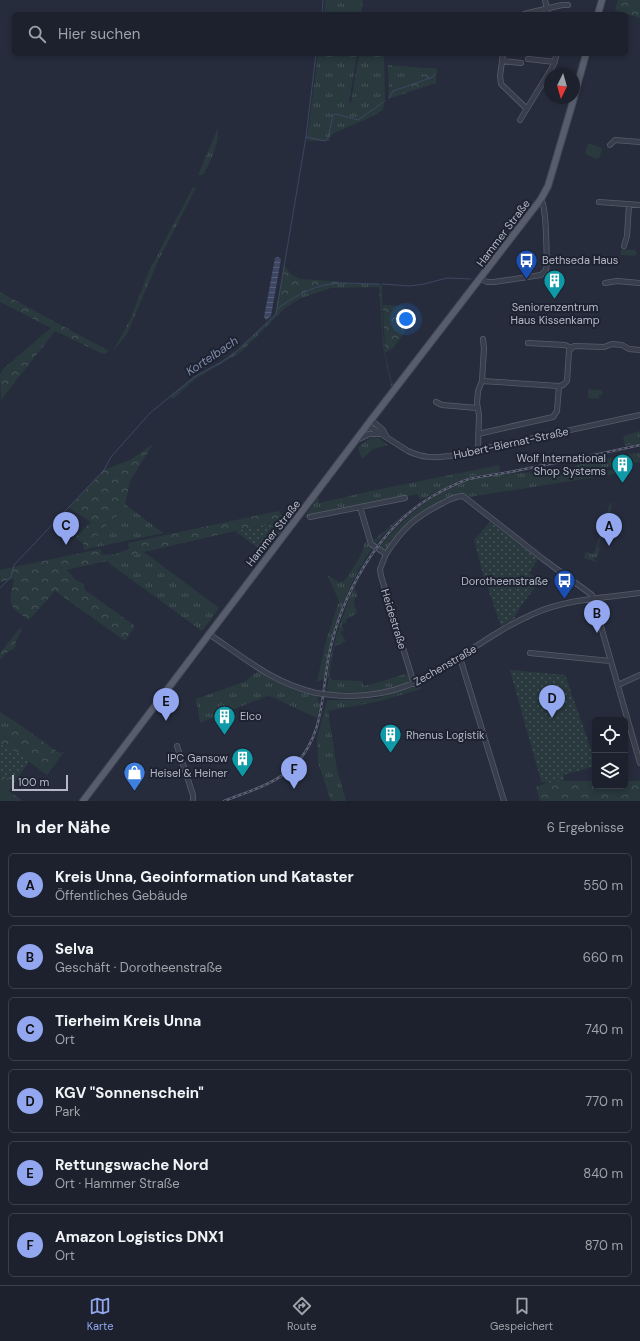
<!DOCTYPE html>
<html lang="de">
<head>
<meta charset="utf-8">
<style>
  :root { --surface:#1c212d; --page:#252935; --text:#f1f3f6; --muted:#a0a3aa; --line:#3a3e49; --accent:#92a7f0 }
  body { margin:0; font-family:"DM Sans",sans-serif; background:var(--page); color:var(--text) }
  .controls { position:absolute; right:12px; bottom:12px; display:grid; overflow:hidden; border-radius:6px; box-shadow:0 2px 6px #0003 }
  .controls button { width:36px; height:36px; display:grid; place-items:center; padding:0; border:0; border-bottom:1px solid var(--line); background:var(--surface); color:var(--text); font:20px sans-serif }
  .compass { position:absolute; left:544px; top:68px; width:36px; height:36px; border-radius:50%; background:var(--surface); box-shadow:0 2px 6px #0003; rotate:185deg }
  .scale { position:absolute; left:12px; bottom:10px; width:56px; box-sizing:border-box; padding-left:4px; border:2px solid #b5b9c7; border-top:0; font-size:11px; line-height:14px; white-space:nowrap; color:#b5b9c7; -webkit-text-stroke:3px #1e2331; paint-order:stroke }
  .you { position:absolute; left:406px; top:319px; width:14px; height:14px; margin:-10px; border:3px solid #fff; border-radius:50%; background:#1a73e8; box-shadow:0 0 0 6px #1a73e833 }
  .badge { display:grid; place-items:center; width:26px; height:26px; border-radius:50%; background:var(--accent); color:#111; font-size:13px; font-weight:700 }
  .pin { position:absolute; translate:-50% -33px; filter:drop-shadow(0 1px 2px #0008) }
  .pin::after { content:''; position:absolute; top:21px; width:14px; height:12px; background:inherit; clip-path:polygon(0 0,100% 0,50% 100%) }
  .list { margin:0; padding:0; list-style:none }
  h2 { display:flex; justify-content:space-between; align-items:center; height:52px; margin:0; padding:0 16px; font-size:17px }
  h2 small { font-size:13px; font-weight:400; color:var(--muted) }
  .list li { display:grid; grid-template-columns:26px 1fr auto; gap:12px; align-items:center; box-sizing:border-box; height:64px; margin:0 8px 8px; padding:0 8px; border:1px solid var(--line); border-radius:6px }
  .list b { display:block; font-size:15px; white-space:nowrap }
  .list p { margin:0; font-size:13px; white-space:nowrap; color:var(--muted) }
  .list em { font-size:13px; font-style:normal; color:var(--muted) }
  .icon { flex:none; width:22px; height:22px; fill:none; stroke:currentColor; stroke-width:2; stroke-linecap:round; stroke-linejoin:round }
  .map { position:relative; flex:none; width:640px; height:801px; overflow:hidden }
  .search { position:absolute; background:var(--surface); box-shadow:0 2px 6px #0003; left:12px; right:12px; top:12px; height:44px; display:flex; align-items:center; gap:10px; box-sizing:border-box; padding:0 14px; border-radius:6px; color:var(--muted); font-size:15px }
  .sheet { height:484px; background:var(--surface) }
  nav { display:flex; justify-content:space-around; align-items:center; box-sizing:border-box; height:56px; border-top:1px solid var(--line); background:var(--surface); font-size:11px; color:var(--muted) }
  nav a { display:grid; justify-items:center; gap:2px }
  nav .on { color:var(--accent) }
  .map>svg:first-child { display:block }
  .grass { fill:url(#grass-tufts) }
  .forest { fill:url(#forest-crowns) }
  .park { fill:#29393e }
  .garden { fill:url(#garden-dots) }
  .water { fill:url(#water-rules) }
  .lines { fill:none; stroke-linecap:round; stroke-linejoin:round }
  .stream { stroke:#3d4763; stroke-width:1 }
  .minor-casing { stroke:#575c6a; stroke-width:6 }
  .major-casing { stroke:#424755; stroke-width:8 }
  .minor { stroke:#393e4c; stroke-width:4.5 }
  .major { stroke:#575d6c; stroke-width:6 }
  .rail-casing { stroke:#5c6273; stroke-width:2.5 }
  .rail { stroke:#1e2331; stroke-width:1; stroke-dasharray:3; stroke-linecap:butt }
  .minor-bridge-casing { stroke:#575c6a; stroke-width:6; stroke-linecap:butt }
  .minor-bridge { stroke:#393e4c; stroke-width:4.5 }
  .labels { text-anchor:middle; stroke-width:4; stroke-linejoin:round; paint-order:stroke }
  .street-label { font-size:11px; fill:#b5b9c7; stroke:#1e2331 }
  .poi-label { font-size:11px; fill:#b5b9c7; stroke:#1e2331; text-anchor:start }
  .water-label { font-size:12px; font-style:italic; fill:#7f8cac; stroke:#1e2331 }
</style>
</head>
<body>
<div class="map">
<svg width="640" height="801" viewBox="0 0 640 801">
  <defs>
    <pattern id="grass-tufts" width="24" height="20" patternUnits="userSpaceOnUse"><rect width="24" height="20" fill="#29393e"/><path d="M3 7l-1-3M5 7V3M7 7l1-3M15 17l-1-3M17 17v-4M19 17l1-3" fill="none" stroke="#465458"/></pattern>
    <pattern id="forest-crowns" width="20" height="18" patternUnits="userSpaceOnUse"><rect width="20" height="18" fill="#29393e"/><path d="M2 6a3 3 0 1 1 6 0M12 15a3 3 0 1 1 6 0" fill="none" stroke="#465458"/></pattern>
    <pattern id="garden-dots" width="8" height="8" patternUnits="userSpaceOnUse"><rect width="8" height="8" fill="#29393e"/><path d="M2 2h.1M6 6h.1" fill="none" stroke="#465458" stroke-width="1.8" stroke-linecap="round"/></pattern>
    <pattern id="water-rules" width="6" height="5" patternUnits="userSpaceOnUse"><rect width="6" height="5" fill="#3d4763"/><path d="M0 2.5h6" fill="none" stroke="#575f78"/></pattern>
  </defs>
  <rect width="100%" height="100%" fill="#262c3c"/>
  <!-- grass -->
  <path class="grass" d="M325 0H363L361 14H324Z
    M318 54H357L349 102 351 103 359 54H384L385 98 383 110 367 119 336 132 331 135 329 141H307Z
    M388 65 424 68 423 79 389 90Z
    M218 128C219 145 211 160 203 175H198Z
    M193 187 196 188 159 259 127 334 113 351 130 320 149 271Z
    M331 284H382L383 331 385 353 392 383H394L391 386 383 347 379 287 331 288 301 298 286 307 241 352 197 378 173 399 170 396 194 377 223 361 238 350 275 314 276 310C296 295 307 291 331 284Z
    M640 431V443L625 446 623 436Z
    M373 437 379 438 388 445 373 449 362 459 358 447 369 439Z
    M640 452V462L601 468 572 469 573 467 582 464Z
    M499 465 500 472 473 476 456 482 420 500 418 494 310 517H305L317 498H318L319 503 371 491Z
    M620 469 621 471 610 475 590 478 469 497 458 496 410 523 386 554 378 549C402 520 432 491 469 481 489 475 520 473 541 472 568 471 594 473 620 469Z
    M610 503H612C610 511 611 517 608 524H605L598 547 600 548 597 558 594 557V560L597 561 596 562 584 558 586 552 594 554Z
    M125 504 163 533 92 548V542Z
    M411 508C399 520 385 532 375 545 346 583 331 632 324 679L317 682 326 641 339 601 327 575 339 582 344 581C349 575 365 551 364 544L369 539 374 540Z
    M144 552 219 608 202 631 106 561Z
    M354 587 358 596C351 600 355 606 357 613L345 620 347 622 341 625 344 630 340 632 346 641 334 647 329 676 333 680 362 681 364 686 376 683 408 673 411 680 410 683 370 693 329 692 327 689 329 676 327 677C332 645 342 617 354 587Z
    M259 670 316 693 320 705 317 718 272 697 267 696 200 723 196 699 246 681Z
    M420 685 421 689 380 701 328 711 337 769 346 801H331L318 762 317 738 327 700H353L378 698Z
    M0 712 20 725 6 739 0 735Z
    M0 785 23 801H0Z"/>
  <!-- forest -->
  <path class="forest" d="M618 0H640V18L615 10Z
    M424 68 437 69 436 83 388 99 389 90 423 79Z
    M284 265 291 274 300 279 346 282 348 284C319 284 298 293 276 310Z
    M0 292 109 351 105 354H103L55 331 1 400 0 374 4 368 51 328 0 302Z
    M383 305 403 306 414 320 393 348 385 353Z
    M153 444 130 481 125 504 92 542V548L84 550 83 543 75 538 91 522 69 508 104 470 130 460Z
    M279 511 282 517 295 514 289 522 287 521 235 531 67 570 76 580 84 584 85 590 135 626 125 641 55 591 29 620C6 604 9 605 14 579L0 582V570L100 549 102 555 115 554 129 549 128 543Z
    M20 628 22 630 16 641 15 648 6 653 0 660V653Z
    M20 725 59 753 64 752 47 775 4 743 0 748V735L6 739Z
    M0 773 14 783 9 791 0 785Z
    M564 781H595V786H625V781H640V801H540L536 787 546 783Z"/>
  <!-- park -->
  <path class="park" d="M588 143 599 147 602 149 600 157 596 159 585 154Z
    M621 248 630 250 634 249 636 251 637 254 634 256 621 255Z
    M588 389 602 390V395H599V399L588 398Z"/>
  <!-- garden -->
  <path class="garden" d="M287 521 289 522 265 553 235 531Z
    M490 522 538 559 529 573 540 581 520 607 514 619 501 626 483 574 474 540Z
    M510 670 565 675 595 761V766L563 775 564 781 546 783 541 781Z
    M4 743 30 761 14 783 0 773V748Z"/>
  <!-- water -->
  <path class="water" d="M278 257 281 259 271 316 266 320 264 317 275 258Z"/>
  <g class="lines">
    <!-- stream -->
    <path class="stream" d="M322 14 323 0
      M389 98 393 91 433 77 435 74
      M306 137 325 141 328 138 333 115 336 114 358 120 385 101
      M382 284 410 286 424 284 447 278 471 279
      M277 309C293 297 311 287 331 284 346 282 363 284 379 284
      M0 588 11 577 14 565 104 470 111 457 150 413 194 377 223 361 238 350 276 314 306 137 316 54"/>
    <defs>
      <path id="minor" d="M545 0 548 14
        M524 14 562 5H568
        M503 54 500 76 501 84 526 108
        M528 59 555 62
        M502 61 521 63
        M520 120 553 66 557 54
        M610 145 615 140 640 142
        M599 202 640 205
        M624 246 627 236 629 205
        M480 278 487 282H494L541 275 546 270 547 263C546 249 547 208 541 199
        M605 283 617 281 640 283
        M528 343 565 345 571 348
        M482 381 484 348 483 339
        M436 402 442 405 477 408
        M371 420 383 430 386 436
        M367 425 408 451C422 458 435 458 450 456L640 415
        M478 434 553 417 557 411 559 386
        M357 440 369 434H379
        M478 449 479 415 477 403 478 391 482 381 559 386 563 385 567 381 569 351 574 346 604 347 612 344 622 345 629 349 640 350
        M360 507 371 544 386 554C403 528 415 517 443 503 450 499 456 496 463 496L543 559 592 595 640 763
        M310 517 405 498
        M386 554 380 569 381 576 414 684
        M209 634C246 659 271 682 316 693
        M530 653 610 661
        M460 658 504 801
        M618 685 640 675
        M332 695C423 704 458 647 533 614 566 599 604 598 640 593
        M177 746 193 795V801"/>
      <path id="major" d="M598 14 602 0
        M574 97 586 54
        M83 801 371 420 541 199 548 186 551 176 574 98"/>
    </defs>
    <!-- minor casing -->
    <use href="#minor" class="minor-casing"/>
    <!-- major casing -->
    <use href="#major" class="major-casing"/>
    <!-- minor -->
    <use href="#minor" class="minor"/>
    <!-- major -->
    <use href="#major" class="major"/>
    <defs>
      <path id="rail" d="M224 801C249 791 274 785 294 766 325 734 321 695 329 655 341 595 378 529 431 497 443 490 456 483 469 479 486 475 503 474 520 470 560 462 600 454 640 445"/>
    </defs>
    <!-- rail casing -->
    <use href="#rail" class="rail-casing"/>
    <!-- rail -->
    <use href="#rail" class="rail"/>
    <defs>
      <path id="minor-bridge" d="M316 693 332 695"/>
    </defs>
    <!-- minor-bridge casing -->
    <use href="#minor-bridge" class="minor-bridge-casing"/>
    <!-- minor-bridge -->
    <use href="#minor-bridge" class="minor-bridge"/>
  </g>
  <!-- icons -->
  <defs>
    <symbol id="bus-pin" viewBox="-11 -11 22 30"><path d="M0 17L-7.5 6A9.5 9.5 0 1 1 7.5 6Z" fill="#1a4fb4" stroke="#1e2331"/><path d="M-5-6H5V4H4V6H2V4H-2V6H-4V4H-5ZM-3.5-4V0h7V-4ZM-3.5 1.2v1.5H-2V1.2ZM2 1.2v1.5H3.5V1.2Z" fill="#fff"/></symbol>
    <symbol id="building-pin" viewBox="-11 -11 22 30"><path d="M0 17L-7.5 6A9.5 9.5 0 1 1 7.5 6Z" fill="#0f9aa8" stroke="#1e2331"/><path d="M-4-6H4V6H1V3H-1V6H-4ZM-2.5-4.3h1.7v1.8h-1.7ZM.8-4.3h1.7v1.8H.8ZM-2.5-1h1.7V.8h-1.7ZM.8-1h1.7V.8H.8Z" fill="#fff"/></symbol>
    <symbol id="shop-pin" viewBox="-11 -11 22 30"><path d="M0 17L-7.5 6A9.5 9.5 0 1 1 7.5 6Z" fill="#3f7fe0" stroke="#1e2331"/><path d="M-5-2.5h2.3a2.7 3.5 0 0 1 5.4 0H5L5.5 6h-11ZM-1.5-2.5h3a1.5 2.3 0 0 0-3 0Z" fill="#fff"/></symbol>
  </defs>
  <g fill-rule="evenodd">
    <use href="#bus-pin" x="514" y="248" width="25" height="34"/>
    <use href="#building-pin" x="542" y="268" width="25" height="34"/>
    <use href="#building-pin" x="610" y="452" width="25" height="34"/>
    <use href="#bus-pin" x="552" y="568" width="25" height="34"/>
    <use href="#building-pin" x="212" y="704" width="25" height="34"/>
    <use href="#building-pin" x="378" y="722" width="25" height="34"/>
    <use href="#building-pin" x="230" y="746" width="25" height="34"/>
    <use href="#shop-pin" x="122" y="760" width="25" height="34"/>
  </g>
  <g class="labels">
    <!-- street labels -->
    <g class="street-label">
      <text transform="translate(503 233) rotate(-53)" y="4">Hammer Straße</text>
      <text transform="translate(511 443) rotate(-12)" y="4">Hubert-Biernat-Straße</text>
      <text transform="translate(273 533) rotate(-52)" y="4">Hammer Straße</text>
      <text transform="translate(394 619) rotate(73)" y="4">Heidestraße</text>
      <text transform="translate(445 665) rotate(-30)" y="4">Zechenstraße</text>
    </g>
    <!-- poi labels -->
    <g class="poi-label">
      <text x="542" y="264">Bethseda Haus</text>
      <text x="555" y="311" text-anchor="middle">Seniorenzentrum<tspan x="555" dy="13">Haus Kissenkamp</tspan></text>
      <text x="606" y="462" text-anchor="end">Wolf International<tspan x="606" dy="13">Shop Systems</tspan></text>
      <text x="548" y="585" text-anchor="end">Dorotheenstraße</text>
      <text x="240" y="720">Elco</text>
      <text x="406" y="739">Rhenus Logistik</text>
      <text x="228" y="762" text-anchor="end">IPC Gansow</text>
      <text x="150" y="777">Heisel &amp; Heiner</text>
    </g>
    <!-- water labels -->
    <g class="water-label">
      <text transform="translate(212 356) rotate(-34)" y="4">Kortelbach</text>
    </g>
  </g>
</svg>
<div class="controls">
<button><svg class="icon" aria-label="locate" viewBox="0 0 24 24"><circle cx="12" cy="12" r="6"/><path d="M12 2v4M12 18v4M2 12h4M18 12h4"/></svg></button>
<button><svg class="icon" aria-label="layers" viewBox="0 0 24 24"><path d="M12 4l9 5-9 5-9-5zM3 14l9 5 9-5"/></svg></button>
</div>
<svg class="compass" viewBox="-18 -18 36 36"><path d="M0-13l5 13h-10z" fill="#e53935"/><path d="M0 13l5-13h-10z" fill="#a0a3aa"/></svg>
<div class="scale">100 m</div>
<div class="you"></div>
<div class="pin badge" style="left:609px;top:546px">A</div>
<div class="pin badge" style="left:597px;top:633px">B</div>
<div class="pin badge" style="left:66px;top:545px">C</div>
<div class="pin badge" style="left:552px;top:718px">D</div>
<div class="pin badge" style="left:166px;top:721px">E</div>
<div class="pin badge" style="left:294px;top:789px">F</div>
<div class="search"><svg class="icon" aria-label="search" viewBox="0 0 24 24"><circle cx="10" cy="10" r="6"/><path d="M15 15l6 6"/></svg>Hier suchen</div>
</div>
<section class="sheet">
<h2>In der Nähe<small>6 Ergebnisse</small></h2>
<ul class="list">
<li><span class="badge">A</span><div><b>Kreis Unna, Geoinformation und Kataster</b><p>Öffentliches Gebäude</p></div><em>550 m</em></li>
<li><span class="badge">B</span><div><b>Selva</b><p>Geschäft · Dorotheenstraße</p></div><em>660 m</em></li>
<li><span class="badge">C</span><div><b>Tierheim Kreis Unna</b><p>Ort</p></div><em>740 m</em></li>
<li><span class="badge">D</span><div><b>KGV &quot;Sonnenschein&quot;</b><p>Park</p></div><em>770 m</em></li>
<li><span class="badge">E</span><div><b>Rettungswache Nord</b><p>Ort · Hammer Straße</p></div><em>840 m</em></li>
<li><span class="badge">F</span><div><b>Amazon Logistics DNX1</b><p>Ort</p></div><em>870 m</em></li>
</ul>
</section>
<nav>
<a class="on"><svg class="icon" aria-label="map" viewBox="0 0 24 24"><path d="M3 6l6-2 6 2 6-2v14l-6 2-6-2-6 2zM9 4v14M15 6v14"/></svg>Karte</a>
<a><svg class="icon" aria-label="directions" viewBox="0 0 24 24"><path d="M12 3l9 9-9 9-9-9zM9 14v-3h6M13 9l2 2-2 2"/></svg>Route</a>
<a><svg class="icon" aria-label="saved" viewBox="0 0 24 24"><path d="M7 4h10v16l-5-4-5 4z"/></svg>Gespeichert</a>
</nav>
</body>
</html>
